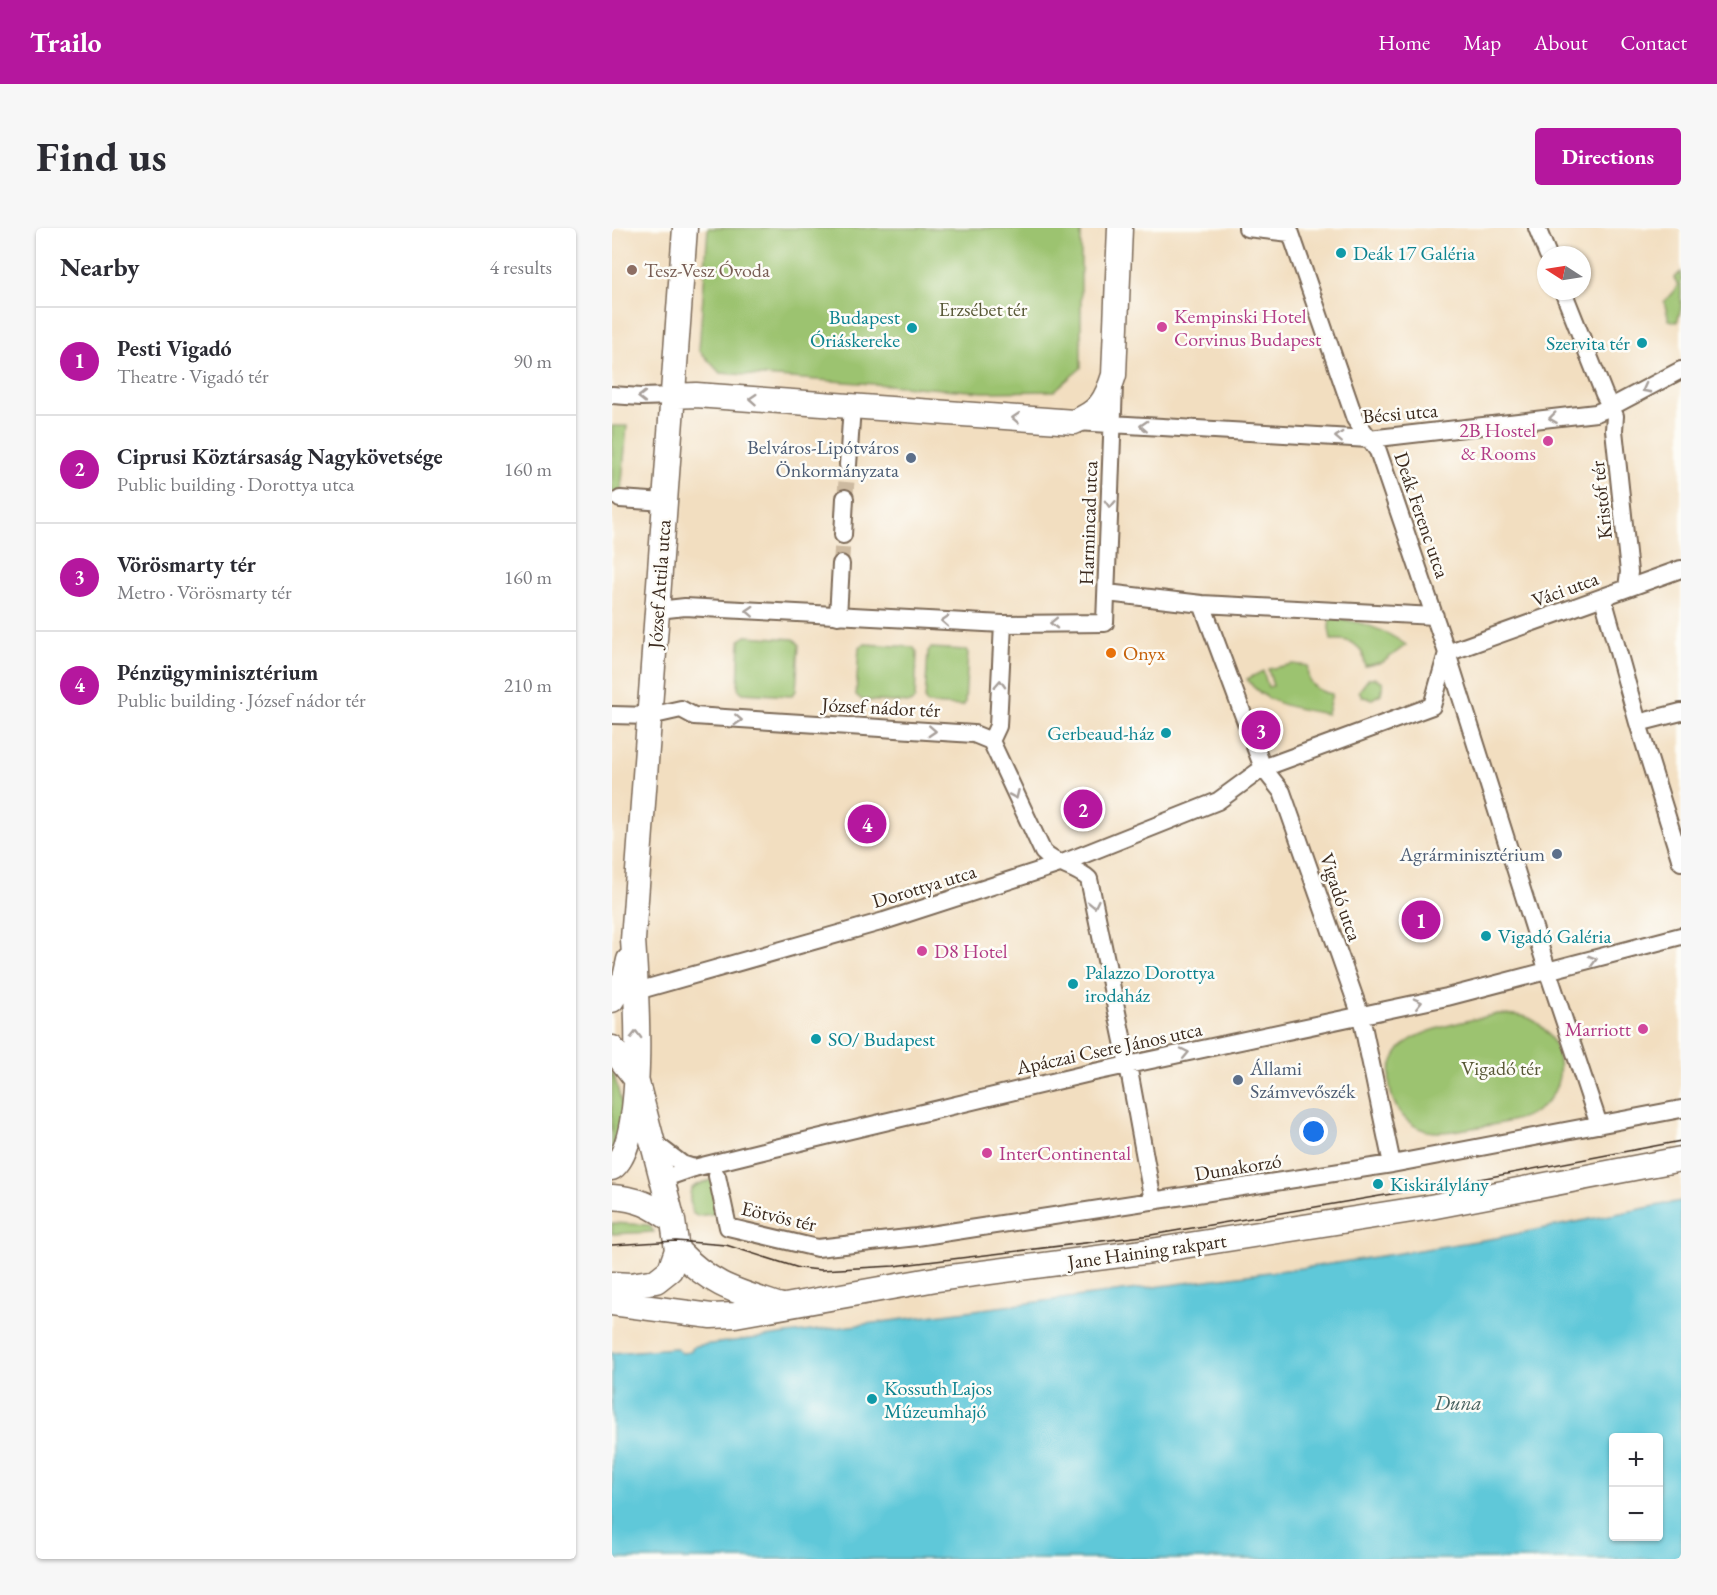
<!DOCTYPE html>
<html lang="en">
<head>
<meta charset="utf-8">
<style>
  :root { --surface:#fff; --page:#f7f7f7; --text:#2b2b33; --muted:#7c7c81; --line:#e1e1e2; --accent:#b5179e }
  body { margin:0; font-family:"EB Garamond",serif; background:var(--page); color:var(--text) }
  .controls { position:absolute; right:18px; bottom:18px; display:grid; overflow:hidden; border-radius:6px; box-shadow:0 2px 4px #0004 }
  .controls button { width:54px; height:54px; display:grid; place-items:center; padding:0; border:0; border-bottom:2px solid var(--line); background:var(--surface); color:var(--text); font:30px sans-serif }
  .compass { position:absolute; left:925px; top:18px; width:54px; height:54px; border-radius:50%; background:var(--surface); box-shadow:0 2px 4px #0004; rotate:282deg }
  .you { position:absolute; left:702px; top:904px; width:21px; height:21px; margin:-15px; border:4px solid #fff; border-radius:50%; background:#1a73e8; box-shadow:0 0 0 9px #1a73e833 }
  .badge { display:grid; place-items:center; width:39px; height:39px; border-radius:50%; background:var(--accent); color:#fff; font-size:20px; font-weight:700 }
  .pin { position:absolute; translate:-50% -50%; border:3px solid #fff; box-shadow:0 2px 6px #0006 }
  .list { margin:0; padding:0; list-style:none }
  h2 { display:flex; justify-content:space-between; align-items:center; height:78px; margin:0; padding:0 24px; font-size:26px }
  h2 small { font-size:20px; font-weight:400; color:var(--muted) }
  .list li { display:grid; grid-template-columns:39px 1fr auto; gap:18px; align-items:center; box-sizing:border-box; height:108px; padding:0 24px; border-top:2px solid var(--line) }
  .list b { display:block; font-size:22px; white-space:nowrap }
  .list p { margin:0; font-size:20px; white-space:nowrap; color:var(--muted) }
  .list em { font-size:20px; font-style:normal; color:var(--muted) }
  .map { position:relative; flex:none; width:1069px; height:1331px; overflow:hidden; border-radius:6px }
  header { display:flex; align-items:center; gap:36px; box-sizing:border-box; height:84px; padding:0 30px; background:var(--accent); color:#fff }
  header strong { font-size:28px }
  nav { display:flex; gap:33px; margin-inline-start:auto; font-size:21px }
  .intro { display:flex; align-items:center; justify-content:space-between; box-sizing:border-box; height:144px; padding:0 36px }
  h1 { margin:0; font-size:42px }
  .button { padding:15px 27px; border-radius:6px; background:var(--accent); color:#fff; font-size:21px; font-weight:700 }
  main { display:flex; gap:36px; padding:0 36px }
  aside { flex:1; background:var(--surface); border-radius:6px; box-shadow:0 2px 4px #0004 }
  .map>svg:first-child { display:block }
  .green { fill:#9cc36f; stroke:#6c7646; stroke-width:1.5 }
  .water { fill:#5ec8d9; stroke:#4c797c; stroke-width:1.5; fill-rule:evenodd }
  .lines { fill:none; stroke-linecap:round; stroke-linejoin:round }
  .street-tunnel { stroke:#cdbaa0; stroke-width:16; stroke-dasharray:16 8; stroke-linecap:butt }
  .street-casing { stroke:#7b6957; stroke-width:20 }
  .secondary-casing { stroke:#7b6957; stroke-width:27 }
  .street { stroke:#fff; stroke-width:16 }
  .secondary { stroke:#fff; stroke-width:24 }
  .tram { stroke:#3b2a1e; stroke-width:1.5 }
  .oneway { stroke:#a79f9a }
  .culture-dot { fill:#0f9aa8; stroke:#fdfcf7; stroke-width:2 }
  .education-dot { fill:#8d6e63; stroke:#fdfcf7; stroke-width:2 }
  .hotel-dot { fill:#d1479c; stroke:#fdfcf7; stroke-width:2 }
  .service-dot { fill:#5c6f8a; stroke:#fdfcf7; stroke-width:2 }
  .food-dot { fill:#e8710a; stroke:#fdfcf7; stroke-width:2 }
  .labels { text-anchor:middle; stroke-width:5; stroke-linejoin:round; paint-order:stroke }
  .culture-label { font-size:20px; fill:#0d838f; stroke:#fdfcf7; text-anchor:start }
  .education-label { font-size:20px; fill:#785e54; stroke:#fdfcf7; text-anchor:start }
  .park-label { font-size:20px; fill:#585836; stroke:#fdfcf7 }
  .hotel-label { font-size:20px; fill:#b23c85; stroke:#fdfcf7; text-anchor:start }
  .street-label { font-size:20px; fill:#3b2a1e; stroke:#fdfcf7 }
  .service-label { font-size:20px; fill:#4e5e75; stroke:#fdfcf7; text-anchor:end }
  .food-label { font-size:20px; fill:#c56008; stroke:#fdfcf7; text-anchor:start }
  .water-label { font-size:21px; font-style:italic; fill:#47615f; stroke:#fdfcf7 }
</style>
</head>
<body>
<header>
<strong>Trailo</strong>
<nav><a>Home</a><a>Map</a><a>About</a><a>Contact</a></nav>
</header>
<div class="intro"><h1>Find us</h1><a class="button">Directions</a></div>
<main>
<aside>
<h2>Nearby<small>4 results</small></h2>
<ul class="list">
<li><span class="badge">1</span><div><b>Pesti Vigadó</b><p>Theatre · Vigadó tér</p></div><em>90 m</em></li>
<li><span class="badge">2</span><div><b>Ciprusi Köztársaság Nagykövetsége</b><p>Public building · Dorottya utca</p></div><em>160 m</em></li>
<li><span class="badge">3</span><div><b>Vörösmarty tér</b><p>Metro · Vörösmarty tér</p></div><em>160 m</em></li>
<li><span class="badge">4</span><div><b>Pénzügyminisztérium</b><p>Public building · József nádor tér</p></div><em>210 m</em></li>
</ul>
</aside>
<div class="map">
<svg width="1069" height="1331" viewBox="0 0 1069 1331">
  <rect width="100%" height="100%" fill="#fdfcf7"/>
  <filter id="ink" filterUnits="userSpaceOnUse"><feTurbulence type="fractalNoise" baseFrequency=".0167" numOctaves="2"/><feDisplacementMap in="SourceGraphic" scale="12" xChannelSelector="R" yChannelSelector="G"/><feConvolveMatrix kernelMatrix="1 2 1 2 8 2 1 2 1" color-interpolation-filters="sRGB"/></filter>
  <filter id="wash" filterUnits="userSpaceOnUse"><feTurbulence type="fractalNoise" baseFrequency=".008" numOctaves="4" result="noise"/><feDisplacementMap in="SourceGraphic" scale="24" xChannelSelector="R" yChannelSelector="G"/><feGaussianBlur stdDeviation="1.35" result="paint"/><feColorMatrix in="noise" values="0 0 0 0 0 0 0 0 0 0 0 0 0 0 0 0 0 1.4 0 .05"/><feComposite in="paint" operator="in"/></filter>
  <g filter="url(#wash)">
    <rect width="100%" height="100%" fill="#f2dec0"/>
    <!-- green -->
    <path class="green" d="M96 0H469V140L442 163 372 164 108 145 87 122Z
      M1069 44V80L1065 94 1057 92 1052 74 1066 58 1062 50Z
      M0 198H15L9 265 0 264Z
      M718 389C746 393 771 400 794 417L771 434 753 438C752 417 738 410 719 412L717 400Z
      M134 408 182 411 187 416 184 463 179 468 131 465 126 461 128 412Z
      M253 416 301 419 305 424 303 471 298 475 250 472 244 467 247 419Z
      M319 420 354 422 356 425 353 475 351 478 315 476 313 473 316 423Z
      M681 436 696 438C693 455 705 464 720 466L715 486C687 481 652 477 635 451L651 443 656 459 661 458 656 441Z
      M757 450H763L771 454 769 466 760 471 751 469 747 463Z
      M885 786C896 786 907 786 917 790 950 806 959 854 930 879 910 896 868 898 842 903 834 904 824 905 815 903 777 893 764 841 794 815 813 800 861 792 885 786Z
      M0 839 11 881 10 900 0 923Z
      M100 952 107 985 85 988 80 985C76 961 75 958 100 952Z
      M0 995 37 997 42 1004 0 1006Z"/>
    <!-- water -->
    <path class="water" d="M1069 973V1331H0V1125L63 1120 70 1125 77 1124 83 1118 705 1038 884 1010ZM1002 1210H1046V1308H1002Z"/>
  </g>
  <g filter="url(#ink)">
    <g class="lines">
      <!-- street-tunnel -->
      <path class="street-tunnel" d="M233 270 236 237
        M229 336 231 307"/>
      <defs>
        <path id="street" d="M635 0 678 5
          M677 0 743 191 766 223 835 425 936 744 987 897
          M925 0 936 27
          M951 63 992 166 1003 188 1002 202 1017 344 1015 360
          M0 167 29 169 60 168
          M464 194 757 211 984 185 999 179 1069 142
          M236 237 240 178
          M8 271 53 274
          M231 307 233 270
          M495 365 590 376 823 388
          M991 370 1026 495 1069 634
          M590 376 651 540 670 564 749 788 780 936
          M46 382 73 379 391 396 493 395 502 157
          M226 388 229 336
          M835 425 1069 341
          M0 487 38 488 69 481 82 488 362 506 379 513
          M1026 495 1069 484
          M379 513 431 624C444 638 463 638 477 651L516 837 541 973
          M379 513 386 498 391 396
          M25 763 272 693 448 636 606 573 651 540 820 478 835 425
          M41 914 70 936 82 940
          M105 948 116 999 205 1020 305 1009 780 936 1069 881
          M50 951 82 940 155 922 478 845 835 769 1069 708"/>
        <path id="secondary" d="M60 168 84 167 462 194C487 184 494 173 502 147L508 0
          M0 772 13 750 17 732
          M0 820 24 851 61 993 65 1022 58 1042 44 1053 18 1057 0 1056
          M0 940C36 915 24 756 21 712L73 0
          M0 969C27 971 39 977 61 993
          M65 1022C100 1058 123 1063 169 1078
          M0 1075 99 1088 123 1087 324 1051 539 1023 813 980 1069 931"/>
      </defs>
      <!-- street casing -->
      <use href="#street" class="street-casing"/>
      <!-- secondary casing -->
      <use href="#secondary" class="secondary-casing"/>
      <!-- street -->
      <use href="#street" class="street"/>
      <!-- secondary -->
      <use href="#secondary" class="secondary"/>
      <!-- tram -->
      <path class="tram" d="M0 1017 64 1013 114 1017 187 1040 209 1042 282 1038 539 1007 873 950 1069 913"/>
    </g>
    <!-- one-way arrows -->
    <defs><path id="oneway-chevron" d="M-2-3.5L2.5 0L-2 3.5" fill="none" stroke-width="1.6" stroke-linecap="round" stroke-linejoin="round" transform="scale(1.5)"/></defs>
    <g class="oneway">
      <use href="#oneway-chevron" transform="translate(1034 161) rotate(152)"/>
      <use href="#oneway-chevron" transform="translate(30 169) rotate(-180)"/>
      <use href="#oneway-chevron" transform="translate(141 171) rotate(-176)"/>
      <use href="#oneway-chevron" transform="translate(404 190) rotate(-176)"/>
      <use href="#oneway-chevron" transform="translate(941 190) rotate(173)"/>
      <use href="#oneway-chevron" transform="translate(532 198) rotate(-177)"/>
      <use href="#oneway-chevron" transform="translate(727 209) rotate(-177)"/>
      <use href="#oneway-chevron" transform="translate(498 276) rotate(92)"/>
      <use href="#oneway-chevron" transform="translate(138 383) rotate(-177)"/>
      <use href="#oneway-chevron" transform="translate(333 393) rotate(-177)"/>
      <use href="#oneway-chevron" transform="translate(442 395) rotate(179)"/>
      <use href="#oneway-chevron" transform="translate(388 456) rotate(-87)"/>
      <use href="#oneway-chevron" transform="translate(126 492) rotate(3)"/>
      <use href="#oneway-chevron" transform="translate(320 503) rotate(3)"/>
      <use href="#oneway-chevron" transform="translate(403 567) rotate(66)"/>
      <use href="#oneway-chevron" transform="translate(482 676) rotate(78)"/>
      <use href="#oneway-chevron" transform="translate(981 732) rotate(-16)"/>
      <use href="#oneway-chevron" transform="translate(806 775) rotate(-13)"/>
      <use href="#oneway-chevron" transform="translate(24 807) rotate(-89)"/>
      <use href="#oneway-chevron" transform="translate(573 825) rotate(-12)"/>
    </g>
  </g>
  <!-- markers -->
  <g class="culture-dot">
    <circle cx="729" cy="25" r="6"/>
    <circle cx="300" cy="100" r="6"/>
    <circle cx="1030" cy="115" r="6"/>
    <circle cx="554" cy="505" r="6"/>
    <circle cx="874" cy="708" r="6"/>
    <circle cx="461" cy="756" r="6"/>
    <circle cx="204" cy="811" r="6"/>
    <circle cx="766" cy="956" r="6"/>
    <circle cx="260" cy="1171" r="6"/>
  </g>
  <circle class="education-dot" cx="20" cy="42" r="6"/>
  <g class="hotel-dot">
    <circle cx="550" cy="99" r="6"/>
    <circle cx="936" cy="213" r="6"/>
    <circle cx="310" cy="723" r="6"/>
    <circle cx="1031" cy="801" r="6"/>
    <circle cx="375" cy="925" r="6"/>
  </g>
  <g class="service-dot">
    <circle cx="299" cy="230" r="6"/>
    <circle cx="945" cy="626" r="6"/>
    <circle cx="626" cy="852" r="6"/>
  </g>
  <circle class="food-dot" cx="499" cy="425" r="6"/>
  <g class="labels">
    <!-- culture labels -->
    <g class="culture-label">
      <text x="741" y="32">Deák 17 Galéria</text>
      <text x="288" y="96" text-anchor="end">Budapest<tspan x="288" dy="23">Óriáskereke</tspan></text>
      <text x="1018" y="122" text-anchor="end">Szervita tér</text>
      <text x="542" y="512" text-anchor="end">Gerbeaud-ház</text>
      <text x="886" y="715">Vigadó Galéria</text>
      <text x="473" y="751">Palazzo Dorottya<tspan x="473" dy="23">irodaház</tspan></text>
      <text x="216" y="818">SO/ Budapest</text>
      <text x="778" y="963">Kiskirálylány</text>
      <text x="272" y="1167">Kossuth Lajos<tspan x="272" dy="23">Múzeumhajó</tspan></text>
    </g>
    <!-- education labels -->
    <g class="education-label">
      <text x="32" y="49">Tesz-Vesz Óvoda</text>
    </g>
    <!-- park labels -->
    <g class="park-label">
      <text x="371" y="88">Erzsébet tér</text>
      <text x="889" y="847">Vigadó tér</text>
    </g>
    <!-- hotel labels -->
    <g class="hotel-label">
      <text x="562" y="95">Kempinski Hotel<tspan x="562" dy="23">Corvinus Budapest</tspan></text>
      <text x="924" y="209" text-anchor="end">2B Hostel<tspan x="924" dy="23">&amp; Rooms</tspan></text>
      <text x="322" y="730">D8 Hotel</text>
      <text x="1019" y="808" text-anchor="end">Marriott</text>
      <text x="387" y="932">InterContinental</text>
    </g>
    <!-- street labels -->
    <g class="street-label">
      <text transform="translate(788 185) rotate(-5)" y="7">Bécsi utca</text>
      <text transform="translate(989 272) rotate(-96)" y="7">Kristóf tér</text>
      <text transform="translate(810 287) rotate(71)" y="7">Deák Ferenc utca</text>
      <text transform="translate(476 295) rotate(-88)" y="7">Harmincad utca</text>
      <text transform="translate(47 356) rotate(-86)" y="7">József Attila utca</text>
      <text transform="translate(953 361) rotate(-20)" y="7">Váci utca</text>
      <text transform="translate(269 479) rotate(3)" y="7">József nádor tér</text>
      <text transform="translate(312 658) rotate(-17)" y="7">Dorottya utca</text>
      <text transform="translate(729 669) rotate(71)" y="7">Vigadó utca</text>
      <text transform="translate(497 820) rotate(-12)" y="7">Apáczai Csere János utca</text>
      <text transform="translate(626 939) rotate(-9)" y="7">Dunakorzó</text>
      <text transform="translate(167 988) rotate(13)" y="7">Eötvös tér</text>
      <text transform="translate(535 1023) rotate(-8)" y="7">Jane Haining rakpart</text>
    </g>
    <!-- service labels -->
    <g class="service-label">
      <text x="287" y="226">Belváros-Lipótváros<tspan x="287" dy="23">Önkormányzata</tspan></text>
      <text x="933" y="633">Agrárminisztérium</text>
      <text x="638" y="847" text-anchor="start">Állami<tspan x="638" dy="23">Számvevőszék</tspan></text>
    </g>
    <!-- food labels -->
    <g class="food-label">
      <text x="511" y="432">Onyx</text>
    </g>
    <!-- water labels -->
    <g class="water-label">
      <text x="846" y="1182">Duna</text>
    </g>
  </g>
</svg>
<div class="controls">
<button>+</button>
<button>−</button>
</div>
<svg class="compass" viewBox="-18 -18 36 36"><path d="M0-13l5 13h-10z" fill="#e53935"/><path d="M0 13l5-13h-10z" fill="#7c7c81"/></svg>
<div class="you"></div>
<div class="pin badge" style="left:809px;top:692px">1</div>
<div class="pin badge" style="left:471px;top:581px">2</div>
<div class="pin badge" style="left:649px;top:502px">3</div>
<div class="pin badge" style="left:255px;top:596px">4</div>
</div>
</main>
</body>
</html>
